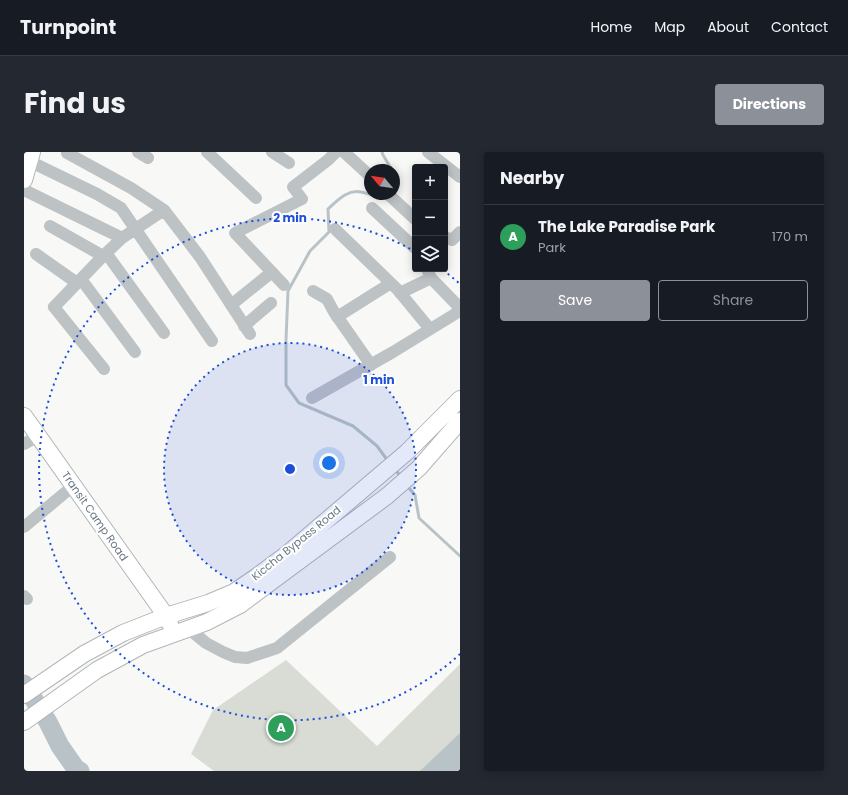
<!DOCTYPE html>
<html lang="en">
<head>
<meta charset="utf-8">
<style>
  :root { --surface:#171b24; --page:#242831; --text:#f1f3f6; --muted:#9ea1a6; --line:#363941; --accent:#8c9099 }
  body { margin:0; font-family:Poppins,sans-serif; background:var(--page); color:var(--text) }
  .controls { position:absolute; right:12px; top:12px; display:grid; overflow:hidden; border-radius:4px; box-shadow:0 2px 10px #0003 }
  .controls button { width:36px; height:36px; display:grid; place-items:center; padding:0; border:0; border-bottom:1px solid var(--line); background:var(--surface); color:var(--text); font:20px sans-serif }
  .compass { position:absolute; left:340px; top:12px; width:36px; height:36px; border-radius:50%; background:var(--surface); box-shadow:0 2px 10px #0003; rotate:299deg }
  .you { position:absolute; left:305px; top:311px; width:14px; height:14px; margin:-10px; border:3px solid #fff; border-radius:50%; background:#1a73e8; box-shadow:0 0 0 6px #1a73e833 }
  .badge { display:grid; place-items:center; width:26px; height:26px; border-radius:50%; background:var(--accent); color:#fff; font-size:13px; font-weight:700 }
  .pin { position:absolute; translate:-50% -50%; border:2px solid #fff; box-shadow:0 1px 4px #0006 }
  .list { margin:0; padding:0; list-style:none }
  h2 { display:flex; justify-content:space-between; align-items:center; height:52px; margin:0; padding:0 16px; font-size:17px }
  h2 small { font-size:13px; font-weight:400; color:var(--muted) }
  .list li { display:grid; grid-template-columns:26px 1fr auto; gap:12px; align-items:center; box-sizing:border-box; height:64px; padding:0 16px; border-top:1px solid var(--line) }
  .list b { display:block; font-size:15px; white-space:nowrap }
  .list p { margin:0; font-size:13px; white-space:nowrap; color:var(--muted) }
  .list em { font-size:13px; font-style:normal; color:var(--muted) }
  .actions { display:flex; gap:8px; padding:12px 16px }
  .actions a { flex:1; padding:9px 0; border:1px solid var(--accent); border-radius:4px; text-align:center; font-size:14px; color:var(--accent) }
  .actions .main { background:var(--accent); color:#fff }
  .icon { flex:none; width:22px; height:22px; fill:none; stroke:currentColor; stroke-width:2; stroke-linecap:round; stroke-linejoin:round }
  .map { position:relative; flex:none; width:436px; height:619px; overflow:hidden; border-radius:4px }
  header { display:flex; align-items:center; gap:24px; box-sizing:border-box; height:56px; padding:0 20px; background:var(--surface); border-bottom:1px solid var(--line) }
  header strong { font-size:19px }
  nav { display:flex; gap:22px; margin-inline-start:auto; font-size:14px }
  .intro { display:flex; align-items:center; justify-content:space-between; box-sizing:border-box; height:96px; padding:0 24px }
  h1 { margin:0; font-size:28px }
  .button { padding:10px 18px; border-radius:4px; background:var(--accent); color:#fff; font-size:14px; font-weight:700 }
  main { display:flex; gap:24px; padding:0 24px }
  aside { flex:1; background:var(--surface); border-radius:4px; box-shadow:0 2px 10px #0003 }
  .map>svg:first-child { display:block }
  .green { fill:#d8dcd5 }
  .water { fill:#b9c3c7 }
  .lines { fill:none; stroke-linecap:round; stroke-linejoin:round }
  .stream { stroke:#b9c3c7; stroke-width:3 }
  .river { stroke:#b9c3c7; stroke-width:19 }
  .major-casing { stroke:#b1b6b9; stroke-width:18 }
  .minor { stroke:#bdc2c5; stroke-width:12 }
  .major { stroke:#fff; stroke-width:16 }
  .ring { fill:none; stroke:#1d4ed8; stroke-width:2; stroke-dasharray:2 4 }
  .labels { text-anchor:middle; stroke-width:4; stroke-linejoin:round; paint-order:stroke }
  .street-label { font-size:11px; fill:#6a7883; stroke:#fff }
  .centre { fill:#1d4ed8; stroke:#fff; stroke-width:2 }
  .ring-label { font-size:12px; text-anchor:middle; font-weight:bold; fill:#1d4ed8; stroke:#fff; stroke-width:4; stroke-linejoin:round; paint-order:stroke }
</style>
</head>
<body>
<header>
<strong>Turnpoint</strong>
<nav><a>Home</a><a>Map</a><a>About</a><a>Contact</a></nav>
</header>
<div class="intro"><h1>Find us</h1><a class="button">Directions</a></div>
<main>
<div class="map">
<svg width="436" height="619" viewBox="0 0 436 619">
  <rect width="100%" height="100%" fill="#f8f8f6"/>
  <!-- green -->
  <path class="green" d="M262 508 353 594 436 512V619H190L167 602 189 558Z"/>
  <!-- water -->
  <path class="water" d="M436 581V619H396Z"/>
  <g class="lines">
    <!-- stream -->
    <path class="stream" d="M358 0 359 3 368 18
      M352 42C347 44 343 41 337 40 323 37 313 49 304 57L305 80 286 99 264 139 262 188V233L275 251 329 274 353 294 364 309
      M370 316 378 326
      M383 334 391 343 395 366 436 404"/>
    <!-- river -->
    <path class="river" d="M0 532 24 570 36 594 52 617 56 619"/>
    <defs>
      <path id="major" d="M0 28 8 0
        M0 264 142 464 146 472
        M0 543 60 502 99 481 142 464 184 451 210 440 232 425 263 402 383 300 436 247
        M0 570 73 518 119 493 183 470 216 453 363 344 395 316 436 269"/>
    </defs>
    <!-- major casing -->
    <use href="#major" class="major-casing"/>
    <!-- minor -->
    <path class="minor" d="M114 0 124 6
      M183 0 232 46
      M248 0 265 11
      M320 0 346 24
      M404 0 436 25
      M43 1 107 36 140 58 176 105 226 182
      M5 9 73 42 97 56 188 189
      M0 38 98 86
      M364 42 391 67
      M348 56 391 96
      M26 74 79 104
      M311 77 373 137 406 177
      M421 85 428 88 436 80
      M82 101 140 181
      M12 102 53 131
      M403 117 407 126 436 156
      M57 127 111 200
      M260 133 211 81 278 47 269 35 304 8 312 0
      M289 139 303 147 310 160 347 213
      M376 141 407 126
      M207 153 248 120
      M313 165 367 131
      M220 174 247 151
      M80 217 30 155 79 104 98 86 140 58
      M288 246 369 200 431 162 436 156
      M0 292 14 284
      M0 375 49 334
      M0 444 3 447
      M165 477 182 491 199 500 211 505 223 506 253 496 366 405"/>
    <!-- major -->
    <use href="#major" class="major"/>
  </g>
  <!-- distance rings -->
  <circle cx="266" cy="317" r="126" fill="#1d4ed8" fill-opacity=".12"/>
  <g class="ring">
    <circle cx="266" cy="317" r="126"/>
    <path d="M436 502A251 251 0 1 1 390 99M419 118A251 251 0 0 1 436 132"/>
  </g>
  <g class="labels">
    <!-- street labels -->
    <g class="street-label">
      <text transform="translate(71 364) rotate(55)" y="4">Transit Camp Road</text>
      <text transform="translate(272 391) rotate(-39)" y="4">Kiccha Bypass Road</text>
    </g>
  </g>
  <circle cx="266" cy="317" r="6" class="centre"/>
  <g class="ring-label">
    <text x="266" y="70">2 min</text>
    <text x="355" y="232">1 min</text>
  </g>
</svg>
<div class="controls">
<button>+</button>
<button>−</button>
<button><svg class="icon" aria-label="layers" viewBox="0 0 24 24"><path d="M12 4l9 5-9 5-9-5zM3 14l9 5 9-5"/></svg></button>
</div>
<svg class="compass" viewBox="-18 -18 36 36"><path d="M0-13l5 13h-10z" fill="#e53935"/><path d="M0 13l5-13h-10z" fill="#9ea1a6"/></svg>
<div class="you"></div>
<div class="pin badge" style="left:257px;top:576px;background:#2e9e5b">A</div>
</div>
<aside>
<h2>Nearby<small></small></h2>
<ul class="list">
<li><span class="badge" style="background:#2e9e5b">A</span><div><b>The Lake Paradise Park</b><p>Park</p></div><em>170 m</em></li>
</ul>
<div class="actions"><a class="main">Save</a><a>Share</a></div>
</aside>
</main>
</body>
</html>
